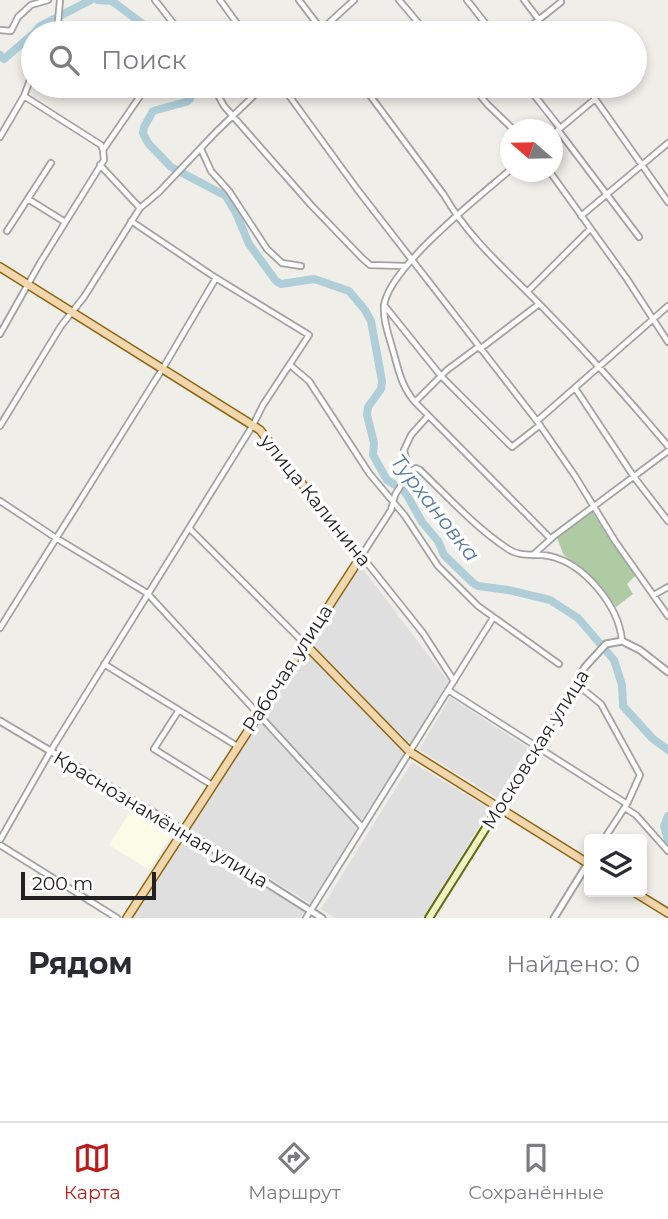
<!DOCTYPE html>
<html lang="ru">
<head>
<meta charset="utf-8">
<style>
  :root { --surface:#fff; --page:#f7f7f7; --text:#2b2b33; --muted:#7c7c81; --line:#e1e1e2; --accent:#ba1d19 }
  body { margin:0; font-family:Montserrat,sans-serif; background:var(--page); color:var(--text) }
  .controls { position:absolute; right:21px; bottom:21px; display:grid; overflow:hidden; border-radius:7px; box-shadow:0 4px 10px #0003 }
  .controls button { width:63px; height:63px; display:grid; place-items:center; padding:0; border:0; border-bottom:2px solid var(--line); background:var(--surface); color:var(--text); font:35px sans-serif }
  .compass { position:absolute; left:500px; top:119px; width:63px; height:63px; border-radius:50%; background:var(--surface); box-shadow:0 4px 10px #0003; rotate:290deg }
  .scale { position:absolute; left:21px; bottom:18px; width:135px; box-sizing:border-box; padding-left:7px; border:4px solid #212121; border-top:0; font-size:19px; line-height:24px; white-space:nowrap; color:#212121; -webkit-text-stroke:5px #fff; paint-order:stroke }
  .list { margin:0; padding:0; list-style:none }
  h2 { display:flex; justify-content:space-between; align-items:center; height:91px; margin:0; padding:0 28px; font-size:30px }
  h2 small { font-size:23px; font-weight:400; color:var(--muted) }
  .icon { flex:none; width:38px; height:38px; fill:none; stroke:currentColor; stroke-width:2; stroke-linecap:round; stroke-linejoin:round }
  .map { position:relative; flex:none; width:668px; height:918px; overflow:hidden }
  .search { position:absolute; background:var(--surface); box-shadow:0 4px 10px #0003; left:21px; right:21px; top:21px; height:77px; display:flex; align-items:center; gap:18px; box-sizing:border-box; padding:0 24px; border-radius:38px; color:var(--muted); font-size:26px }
  .sheet { height:203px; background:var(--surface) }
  nav { display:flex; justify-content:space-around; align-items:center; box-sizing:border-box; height:98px; border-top:2px solid var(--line); background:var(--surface); font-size:19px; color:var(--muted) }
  nav a { display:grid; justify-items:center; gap:4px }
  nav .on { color:var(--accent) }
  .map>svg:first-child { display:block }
  .residential { fill:#dfdfdf }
  .education { fill:#fbfce7 }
  .forest { fill:#aecba3 }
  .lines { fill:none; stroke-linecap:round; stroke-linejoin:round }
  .river { stroke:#afced8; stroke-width:8 }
  .minor-casing { stroke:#a2a2a2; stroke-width:8 }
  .tertiary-casing { stroke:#a2a2a2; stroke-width:9 }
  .secondary-casing { stroke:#626e13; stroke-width:10 }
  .primary-casing { stroke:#8c6713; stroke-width:10 }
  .minor { stroke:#fff; stroke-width:4.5 }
  .tertiary { stroke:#fff; stroke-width:5 }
  .secondary { stroke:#eff3c5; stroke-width:6 }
  .primary { stroke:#f2d6ad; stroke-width:7 }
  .labels { text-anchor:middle; stroke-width:7; stroke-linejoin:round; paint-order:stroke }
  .street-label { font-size:19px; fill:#212121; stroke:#fff }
  .water-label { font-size:21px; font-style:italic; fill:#5478a0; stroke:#fff }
</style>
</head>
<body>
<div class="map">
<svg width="668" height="918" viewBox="0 0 668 918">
  <rect width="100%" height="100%" fill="#f0eee9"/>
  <!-- residential -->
  <path class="residential" d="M360 565 448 681 409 748 308 641Z
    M304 647 406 752 360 822 262 715Z
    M450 697 528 748 497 798 419 750Z
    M261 720 357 827 311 904 190 828Z
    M412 762 490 809 423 918H335L321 909Z
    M184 832 305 911 300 918H129Z"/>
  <!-- education -->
  <path class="education" d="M130 811 171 836 149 870 109 845Z"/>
  <!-- forest -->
  <path class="forest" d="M592 512 635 576 627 584 633 594 616 607 602 588 563 554 557 537Z"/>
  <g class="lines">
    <!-- river -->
    <path class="river" d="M98 0 112 1 155 33
      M34 33 40 26 91 0
      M0 55 4 59 33 34
      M191 86 190 99 186 102 153 111 144 127 143 133 148 143 171 167 226 196 236 213 249 244 276 281 281 284 314 279 323 282 349 291 365 310 371 321 382 381 381 389 368 407 367 415 374 443 373 455 387 480 402 489 407 495 422 522 438 541 444 555 473 583 478 586 508 590 550 600 578 618 614 660 622 685 623 706 652 738 668 750
      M668 816 664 826 668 840"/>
    <defs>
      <path id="minor" d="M155 0 181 33
        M220 0 244 33
        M299 0 324 33
        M399 0 427 33
        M467 0 493 33
        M524 0 549 33
        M0 30 11 31 18 17 31 5 48 0
        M57 33 60 0
        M318 33 354 0
        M522 33 561 2
        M213 86 224 106 311 205 362 258 370 265 405 266
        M282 86 357 189 537 421 575 476 615 541 668 616
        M363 86 444 195C471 242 513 276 550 315 591 357 630 401 668 446
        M472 86 488 105 514 130
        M527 86 560 128
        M586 86 668 202
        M24 96 101 145 103 150
        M558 130 639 237
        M552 135 595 99
        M0 137 24 96 33 72
        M201 149 211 171 229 191 267 249 282 263 301 266
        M100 165 140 208
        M510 170C481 195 388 268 384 306 383 322 390 339 394 354 399 372 402 387 415 402L551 539
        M550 172 627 279 668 342
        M28 199 65 222
        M581 216 668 143
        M7 231 51 163
        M527 292 590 229
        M384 305 441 376 512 447 540 425
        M0 334 40 263 104 160 103 150 147 86
        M480 349 539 304
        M290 365 309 381 369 473 405 516 438 566 478 606 559 664
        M575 388 634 477 668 521
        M415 402 447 370 478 347
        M537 421 668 306
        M0 426 61 326 84 297 140 208 159 192 216 132 264 86
        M409 472 416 468 420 470C448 497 476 528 508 549 522 558 534 553 549 556 584 563 619 606 622 641
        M409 472 395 495 391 510 360 558 368 564 423 633 454 681
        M409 472 404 450 411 435 428 416
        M0 501 56 538 147 593 362 827
        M189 528 302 641
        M533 555 554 536 668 451
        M654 595 668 587
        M0 628 163 368 216 278
        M104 664 237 746
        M574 682 601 704 640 775 627 804 604 839
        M448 690 627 804
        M179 710 154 749 212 785
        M625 808 636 815 668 851
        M0 840 50 752 253 425 263 405 309 335 216 278 131 221
        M0 845 117 918
        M306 918 493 618"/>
      <path id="tertiary" d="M0 721 183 830 322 918
        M499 807 585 667 606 644 622 641 640 650 668 672
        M554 918 588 863"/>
      <path id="secondary" d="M429 918 499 807"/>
      <path id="primary" d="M0 267 260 430 360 558 127 918
        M303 642 410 752 589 864
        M634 892 668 913"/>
    </defs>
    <!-- minor casing -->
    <use href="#minor" class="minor-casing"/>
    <!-- tertiary casing -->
    <use href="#tertiary" class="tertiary-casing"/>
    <!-- secondary casing -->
    <use href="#secondary" class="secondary-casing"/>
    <!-- primary casing -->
    <use href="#primary" class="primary-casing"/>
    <!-- minor -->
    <use href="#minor" class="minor"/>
    <!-- tertiary -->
    <use href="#tertiary" class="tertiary"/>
    <!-- secondary -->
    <use href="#secondary" class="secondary"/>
    <!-- primary -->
    <use href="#primary" class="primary"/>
  </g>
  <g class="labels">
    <!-- street labels -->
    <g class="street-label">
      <text transform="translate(316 500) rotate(51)" y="7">улица Калинина</text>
      <text transform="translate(287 668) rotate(-57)" y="7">Рабочая улица</text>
      <text transform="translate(535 749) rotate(-58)" y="7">Московская улица</text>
      <text transform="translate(161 819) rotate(31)" y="7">Краснознамённая улица</text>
    </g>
    <!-- water labels -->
    <g class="water-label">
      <text transform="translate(435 508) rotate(52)" y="7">Турхановка</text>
    </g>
  </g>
</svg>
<div class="controls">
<button><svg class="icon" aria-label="layers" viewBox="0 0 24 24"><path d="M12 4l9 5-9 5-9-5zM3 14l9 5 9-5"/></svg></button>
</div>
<svg class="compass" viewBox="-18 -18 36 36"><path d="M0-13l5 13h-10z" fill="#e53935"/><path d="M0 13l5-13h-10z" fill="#7c7c81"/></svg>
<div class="scale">200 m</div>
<div class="search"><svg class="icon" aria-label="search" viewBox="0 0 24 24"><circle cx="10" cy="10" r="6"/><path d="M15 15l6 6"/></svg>Поиск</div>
</div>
<section class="sheet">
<h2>Рядом<small>Найдено: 0</small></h2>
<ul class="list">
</ul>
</section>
<nav>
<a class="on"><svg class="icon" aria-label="map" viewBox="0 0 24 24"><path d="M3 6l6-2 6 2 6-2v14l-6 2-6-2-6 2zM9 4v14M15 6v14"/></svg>Карта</a>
<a><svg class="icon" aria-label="directions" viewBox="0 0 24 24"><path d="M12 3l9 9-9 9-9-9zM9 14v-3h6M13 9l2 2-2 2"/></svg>Маршрут</a>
<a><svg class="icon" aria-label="saved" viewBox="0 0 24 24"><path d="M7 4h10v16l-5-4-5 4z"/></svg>Сохранённые</a>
</nav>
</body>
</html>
